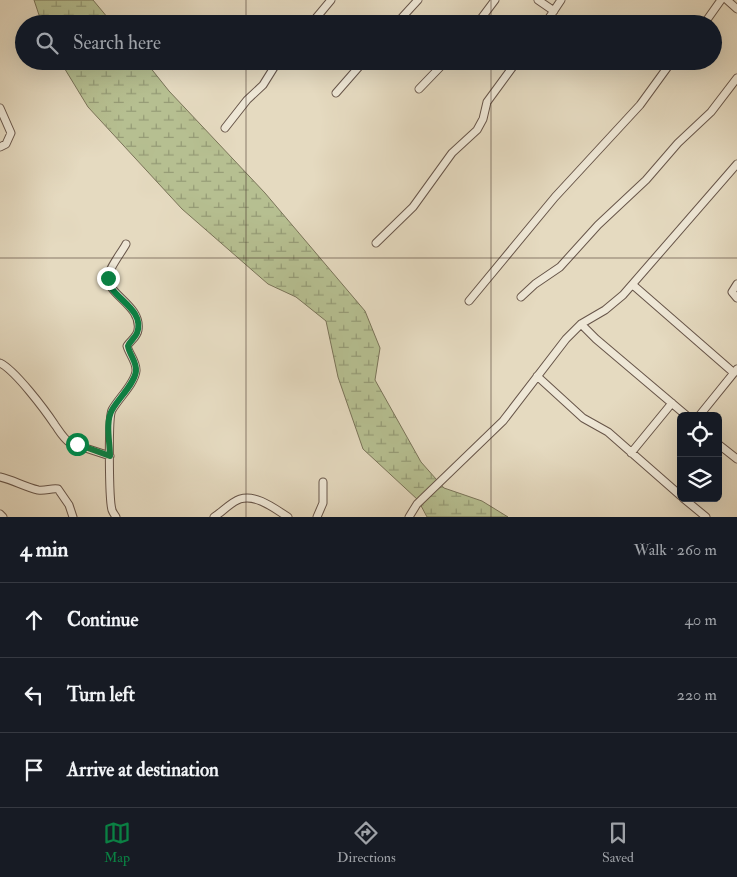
<!DOCTYPE html>
<html lang="en">
<head>
<meta charset="utf-8">
<style>
  :root { --surface:#171b24; --page:#20242c; --text:#f1f3f6; --muted:#9ea1a6; --line:#363941; --accent:#0b8043 }
  body { margin:0; font-family:"IM FELL Double Pica",serif; background:var(--page); color:var(--text) }
  .controls { position:absolute; right:15px; bottom:15px; display:grid; overflow:hidden; border-radius:8px; box-shadow:0 5px 20px #0002 }
  .controls button { width:45px; height:45px; display:grid; place-items:center; padding:0; border:0; border-bottom:1px solid var(--line); background:var(--surface); color:var(--text); font:25px sans-serif }
  .stop { position:absolute; width:15px; height:15px; margin:-11px; border:4px solid #0b8043; border-radius:50%; background:#fff }
  .stop.end { background:#0b8043; border-color:#fff; box-shadow:0 1px 5px #0008 }
  .list { margin:0; padding:0; list-style:none }
  h2 { display:flex; justify-content:space-between; align-items:center; height:65px; margin:0; padding:0 20px; font-size:21px }
  h2 small { font-size:16px; font-weight:400; color:var(--muted) }
  .list li { display:grid; grid-template-columns:32px 1fr auto; gap:15px; align-items:center; box-sizing:border-box; height:75px; padding:0 20px; border-top:1px solid var(--line) }
  .list b { display:block; font-size:19px; white-space:nowrap }
  .list em { font-size:16px; font-style:normal; color:var(--muted) }
  .icon { flex:none; width:28px; height:28px; fill:none; stroke:currentColor; stroke-width:2; stroke-linecap:round; stroke-linejoin:round }
  .map { position:relative; flex:none; width:737px; height:517px; overflow:hidden }
  .search { position:absolute; background:var(--surface); box-shadow:0 5px 20px #0002; left:15px; right:15px; top:15px; height:55px; display:flex; align-items:center; gap:12px; box-sizing:border-box; padding:0 18px; border-radius:28px; color:var(--muted); font-size:19px }
  .sheet { height:290px; background:var(--surface) }
  nav { display:flex; justify-content:space-around; align-items:center; box-sizing:border-box; height:70px; border-top:1px solid var(--line); background:var(--surface); font-size:14px; color:var(--muted) }
  nav a { display:grid; justify-items:center; gap:2px }
  nav .on { color:var(--accent) }
  .map>svg:first-child { display:block }
  .wetland { fill:url(#wetland-marsh); stroke:#7a7459 }
  .lines { fill:none; stroke-linecap:round; stroke-linejoin:round }
  .minor-casing { stroke:#675549; stroke-width:9 }
  .minor { stroke:#eee7d6; stroke-width:7 }
  .route { stroke:#0b8043; stroke-width:6 }
  .grid { fill:none; stroke:#3d2921; stroke-width:1; stroke-opacity:0.55 }
</style>
</head>
<body>
<div class="map">
<svg width="737" height="517" viewBox="0 0 737 517">
  <defs>
    <pattern id="wetland-marsh" width="20" height="14" patternUnits="userSpaceOnUse" patternTransform="scale(1.25)"><rect width="20" height="14" fill="#b6bf91"/><path d="M1 5h8M5 5V1M11 12h8M15 12V8" fill="none" stroke="#959b76"/></pattern>
  </defs>
  <rect width="100%" height="100%" fill="#e5dac0"/>
  <filter id="stains"><feTurbulence type="fractalNoise" baseFrequency=".004" numOctaves="4"/><feColorMatrix values="0 0 0 0 .2 0 0 0 0 .09 0 0 0 0 .02 0 0 0 .5 -.17"/></filter>
  <radialGradient id="worn" r=".72"><stop offset=".6" stop-color="#630" stop-opacity="0"/><stop offset="1" stop-color="#630" stop-opacity=".3"/></radialGradient>
  <!-- wetland -->
  <path class="wetland" d="M34 0H93L113 24H42Z
    M60 61H145L169 91 265 193 365 311 380 348 375 380 421 462 444 488 482 501 508 517H427L418 500 363 449 338 377 326 321 296 297 268 284 182 209 88 107Z"/>
  <g class="lines">
    <defs>
      <path id="minor" d="M538 0 554 11
        M727 0 737 9
        M311 24 331 0
        M396 24 418 0
        M477 24 495 0
        M545 24 561 0
        M704 24 721 0
        M419 89 446 61
        M336 93 364 61
        M0 108 11 133 6 144 0 147
        M225 128 247 100 263 85 278 61
        M376 243 413 207 452 153 477 130 483 119 487 102 517 61
        M737 284 732 292 737 298
        M633 285 734 373
        M521 297 535 284 560 267 598 225 646 180 678 143 711 112 737 78
        M469 301 555 197 640 105 672 61
        M581 324 596 339 687 416
        M0 363C15 370 45 410 55 425 60 432 63 438 70 443L110 456
        M537 376 583 418 608 432 681 496
        M699 416 737 369
        M718 444 737 459
        M631 453 672 403
        M0 477C13 480 25 487 38 490 46 491 51 488 58 489L69 505 73 517
        M683 498 706 517
        M0 514 3 517
        M116 517C115 515 113 513 112 510 109 500 108 417 112 410 118 399 135 383 136 371 137 362 129 354 127 346 131 340 137 337 138 330 142 306 108 295 108 278 108 269 122 252 126 244
        M214 517C222 512 231 502 240 499 257 494 275 509 288 517
        M317 517 323 503V482
        M409 517 417 504 503 421 566 339 581 324 605 310 623 295 737 164"/>
    </defs>
    <!-- minor casing -->
    <use href="#minor" class="minor-casing"/>
    <!-- minor -->
    <use href="#minor" class="minor"/>
  </g>
  <g class="lines">
    <!-- route -->
    <path class="route" d="M77 444 110 456C110 443 105 422 112 410 118 399 135 383 136 371 137 362 129 354 128 346 130 341 135 338 137 333 145 312 118 300 110 286 109 283 108 280 108 278"/>
  </g>
  <!-- grid -->
  <path class="grid" d="M246 0V24M491 0V24M246 61V517M491 61V517M0 258H737"/>
  <rect width="100%" height="100%" filter="url(#stains)"/>
  <rect width="100%" height="100%" fill="url(#worn)"/>
</svg>
<div class="controls">
<button><svg class="icon" aria-label="locate" viewBox="0 0 24 24"><circle cx="12" cy="12" r="6"/><path d="M12 2v4M12 18v4M2 12h4M18 12h4"/></svg></button>
<button><svg class="icon" aria-label="layers" viewBox="0 0 24 24"><path d="M12 4l9 5-9 5-9-5zM3 14l9 5 9-5"/></svg></button>
</div>
<div class="stop" style="left:77px;top:444px"></div>
<div class="stop end" style="left:108px;top:278px"></div>
<div class="search"><svg class="icon" aria-label="search" viewBox="0 0 24 24"><circle cx="10" cy="10" r="6"/><path d="M15 15l6 6"/></svg>Search here</div>
</div>
<section class="sheet">
<h2>4 min<small>Walk · 260 m</small></h2>
<ul class="list">
<li><svg class="icon" aria-label="ahead" viewBox="0 0 24 24"><path d="M12 20V5M6 11l6-6 6 6"/></svg><div><b>Continue</b></div><em>40 m</em></li>
<li><svg class="icon" aria-label="left" viewBox="0 0 24 24"><path d="M17 20v-9H6M10 6l-5 5 5 5"/></svg><div><b>Turn left</b></div><em>220 m</em></li>
<li><svg class="icon" aria-label="arrive" viewBox="0 0 24 24"><path d="M6 21V4h12l-3 4 3 4H6"/></svg><div><b>Arrive at destination</b></div></li>
</ul>
</section>
<nav>
<a class="on"><svg class="icon" aria-label="map" viewBox="0 0 24 24"><path d="M3 6l6-2 6 2 6-2v14l-6 2-6-2-6 2zM9 4v14M15 6v14"/></svg>Map</a>
<a><svg class="icon" aria-label="directions" viewBox="0 0 24 24"><path d="M12 3l9 9-9 9-9-9zM9 14v-3h6M13 9l2 2-2 2"/></svg>Directions</a>
<a><svg class="icon" aria-label="saved" viewBox="0 0 24 24"><path d="M7 4h10v16l-5-4-5 4z"/></svg>Saved</a>
</nav>
</body>
</html>
